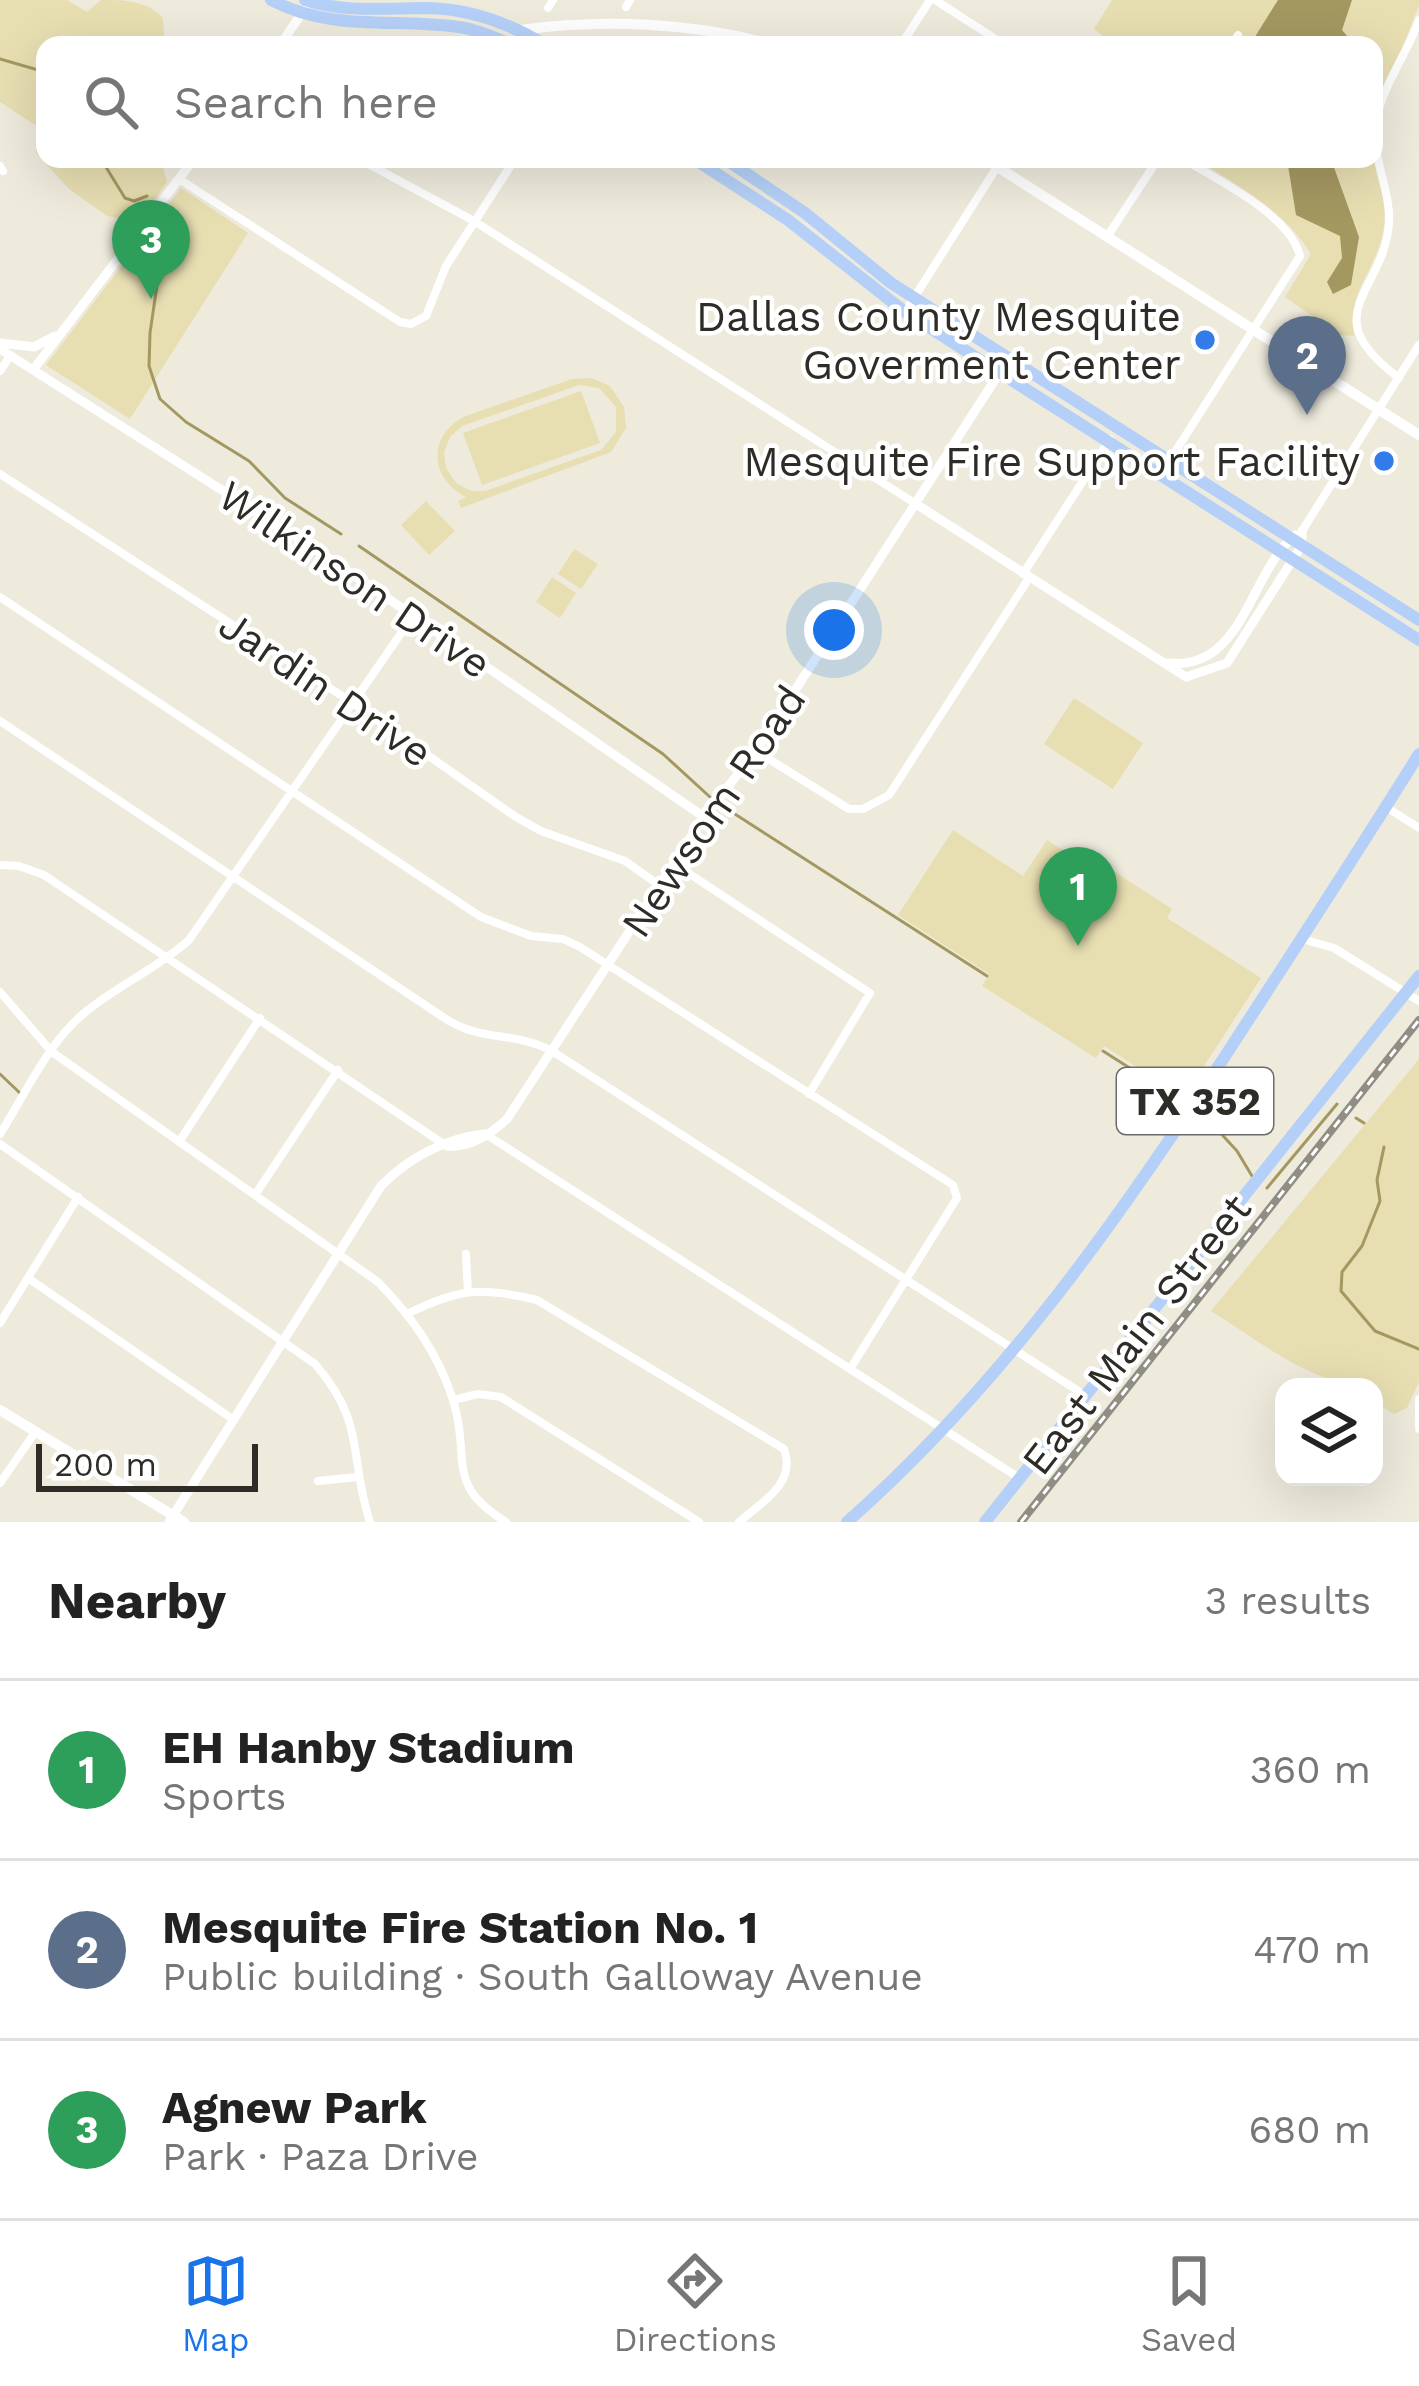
<!DOCTYPE html>
<html lang="en">
<head>
<meta charset="utf-8">
<style>
  :root { --surface:#fff; --page:#f6f6f6; --text:#222; --muted:#767676; --line:#e0e0e0; --accent:#1a73e8 }
  body { margin:0; font-family:"Work Sans",sans-serif; background:var(--page); color:var(--text) }
  .controls { position:absolute; right:36px; bottom:36px; display:grid; overflow:hidden; border-radius:24px; box-shadow:0 12px 48px #0002 }
  .controls button { width:108px; height:108px; display:grid; place-items:center; padding:0; border:0; border-bottom:3px solid var(--line); background:var(--surface); color:var(--text); font:60px sans-serif }
  .scale { position:absolute; left:36px; bottom:30px; width:222px; box-sizing:border-box; padding-left:12px; border:6px solid #2d2c27; border-top:0; font-size:33px; line-height:42px; white-space:nowrap; color:#2d2c27; -webkit-text-stroke:9px #fff; paint-order:stroke }
  .you { position:absolute; left:834px; top:630px; width:42px; height:42px; margin:-30px; border:9px solid #fff; border-radius:50%; background:#1a73e8; box-shadow:0 0 0 18px #1a73e833 }
  .badge { display:grid; place-items:center; width:78px; height:78px; border-radius:50%; background:var(--accent); color:#fff; font-size:39px; font-weight:700 }
  .pin { position:absolute; translate:-50% -99px; filter:drop-shadow(0 3px 6px #0008) }
  .pin::after { content:''; position:absolute; top:63px; width:42px; height:36px; background:inherit; clip-path:polygon(0 0,100% 0,50% 100%) }
  .list { margin:0; padding:0; list-style:none }
  h2 { display:flex; justify-content:space-between; align-items:center; height:156px; margin:0; padding:0 48px; font-size:51px }
  h2 small { font-size:39px; font-weight:400; color:var(--muted) }
  .list li { display:grid; grid-template-columns:78px 1fr auto; gap:36px; align-items:center; box-sizing:border-box; height:180px; padding:0 48px; border-top:3px solid var(--line) }
  .list b { display:block; font-size:45px; white-space:nowrap }
  .list p { margin:0; font-size:39px; white-space:nowrap; color:var(--muted) }
  .list em { font-size:39px; font-style:normal; color:var(--muted) }
  .icon { flex:none; width:66px; height:66px; fill:none; stroke:currentColor; stroke-width:2; stroke-linecap:round; stroke-linejoin:round }
  .map { position:relative; flex:none; width:1419px; height:1522px; overflow:hidden }
  .search { position:absolute; background:var(--surface); box-shadow:0 12px 48px #0002; left:36px; right:36px; top:36px; height:132px; display:flex; align-items:center; gap:30px; box-sizing:border-box; padding:0 42px; border-radius:24px; color:var(--muted); font-size:45px }
  .sheet { height:696px; background:var(--surface) }
  nav { display:flex; justify-content:space-around; align-items:center; box-sizing:border-box; height:168px; border-top:3px solid var(--line); background:var(--surface); font-size:33px; color:var(--muted) }
  nav a { display:grid; justify-items:center; gap:6px }
  nav .on { color:var(--accent) }
  .map>svg:first-child { display:block }
  .green { fill:#e7deb2; fill-rule:evenodd }
  .water { fill:#a49861 }
  .lines { fill:none; stroke-linecap:round; stroke-linejoin:round }
  .stream { stroke:#a49861; stroke-width:3 }
  .minor { stroke:#fff; stroke-width:8 }
  .tertiary { stroke:#fff; stroke-width:9 }
  .secondary { stroke:#fff; stroke-width:10 }
  .primary { stroke:#b5d0f8; stroke-width:12 }
  .rail-casing { stroke:#908e84; stroke-width:8 }
  .rail { stroke:#fff; stroke-width:3; stroke-dasharray:9; stroke-linecap:butt }
  .poi-dot { fill:#317ce8; stroke:#fff; stroke-width:4.5 }
  .labels { text-anchor:middle; stroke-width:9; stroke-linejoin:round; paint-order:stroke }
  .shield { fill:#fff; stroke:#6c6b68; stroke-width:3 }
  .shield-label { font-size:39px; font-weight:bold; fill:#2d2c27 }
  .poi-label { font-size:42px; fill:#2d2c27; stroke:#fff; text-anchor:end }
  .street-label { font-size:42px; fill:#2d2c27; stroke:#fff }
</style>
</head>
<body>
<div class="map">
<svg width="1419" height="1522" viewBox="0 0 1419 1522">
  <rect width="100%" height="100%" fill="#eeebdd"/>
  <!-- green -->
  <path class="green" d="M0 0H67L87 12 101 0C124 0 147 0 163 18L164 36 155 45H45V159H154L162 164 167 182 140 221 107 216 69 189 36 153 41 129 0 102Z
    M1112 0H1419V5L1374 120V45H1115L1094 29Z
    M1374 147C1380 179 1391 213 1380 244 1367 281 1349 294 1354 336L1339 335 1285 297 1311 254C1284 210 1238 186 1196 159H1374Z
    M181 188 248 233 130 419 46 365Z
    M592 378 610 386 624 407 626 428 611 452 461 508 458 501 466 497C430 479 427 437 463 417L572 379ZM579 385 599 388 616 407V432L601 450 485 491H471L456 483 446 468 444 452 450 437 462 426Z
    M581 391 600 443 482 485 463 433Z
    M426 501 455 531 429 555 401 525Z
    M574 549 598 564 581 589 558 574Z
    M552 577 576 593 560 618 536 602Z
    M1074 698 1143 743 1113 789 1044 744Z
    M953 830 1023 876 1047 840 1077 860 1084 852 1172 909 1167 918 1261 978 1184 1097 1104 1046 1096 1058 982 986 989 974 898 915Z
    M1419 1059V1382L1407 1408 1394 1414 1374 1402V1387C1314 1387 1261 1342 1211 1311Z"/>
  <!-- water -->
  <path class="water" d="M1278 0H1352L1342 30 1355 45H1255L1253 40Z
    M1287 159H1331L1359 237 1351 285 1333 294 1327 282 1342 258 1340 236 1296 215Z"/>
  <g class="lines">
    <!-- stream -->
    <path class="stream" d="M0 59 38 70 45 78
      M101 159 125 198 134 201 147 196
      M166 211 160 231 167 250 158 278 150 333 149 366 160 399 186 422 249 461 285 498 341 534
      M359 546 663 754 710 797
      M724 807 987 976
      M1103 1051 1183 1102
      M0 1074 22 1095
      M1203 1114 1237 1151 1252 1176
      M1356 1118 1364 1123
      M1384 1147 1377 1180 1380 1201 1362 1246 1342 1272 1341 1291 1375 1331 1419 1349
      M1267 1188 1337 1104"/>
    <!-- minor -->
    <path class="minor" d="M935 0 1005 45
      M626 7 630 0
      M548 8 553 0
      M901 45 930 0
      M1231 45 1238 35
      M359 159 474 221 916 504
      M0 166 3 171
      M179 179 400 322 411 324 426 316 446 266 515 159
      M1107 237 1158 159
      M905 312 997 167
      M0 371 10 356
      M1399 378C1313 314 1383 294 1389 224 1391 193 1374 163 1375 132 1377 92 1406 57 1419 20
      M0 474 353 703 516 817 541 831 625 861 659 885
      M1161 474 1300 256C1290 215 1218 180 1183 159
      M1302 531 1419 345
      M1023 574 1110 439
      M0 597 481 917 531 936 563 939 580 947 953 1185 957 1198 850 1369
      M0 721 449 1021C486 1042 513 1031 552 1051L1086 1396
      M756 751 849 809H863L889 795 1029 578
      M1386 807 1419 828
      M673 863 870 993 809 1094
      M0 865 19 866 44 875 445 1145
      M1302 939 1334 948 1419 1001
      M0 992 52 1052 378 1282C412 1317 438 1353 453 1400 472 1460 443 1483 506 1522
      M0 1134C26 1093 49 1040 88 1010 120 984 158 968 189 940L413 616
      M487 1135 1019 1478
      M179 1142 260 1018
      M0 1144 315 1364C367 1424 348 1455 370 1522
      M255 1195 338 1070
      M466 1254 468 1292
      M28 1278 234 1420
      M409 1313C460 1288 482 1287 537 1300L784 1449C797 1483 762 1502 739 1522
      M0 1323 78 1197
      M1419 1399V1429
      M453 1400 478 1394 501 1397 699 1522
      M318 1481 358 1477
      M0 1483 36 1431"/>
    <!-- tertiary -->
    <path class="tertiary" d="M280 45 304 10
      M0 343 34 347 55 336
      M0 349 335 562 704 817
      M33 370 194 159
      M916 504 1186 677 1227 663 1302 545V531
      M1168 663C1244 671 1249 573 1295 535
      M447 1146C469 1148 491 1134 507 1119L704 817 756 751 1009 358
      M169 1522 381 1186C408 1158 446 1138 484 1134"/>
    <!-- secondary -->
    <path class="secondary" d="M520 30C602 19 693 22 773 45
      M985 159 1419 435
      M0 1410 184 1522"/>
    <!-- primary -->
    <path class="primary" d="M271 0C332 32 394 18 459 27 478 29 496 39 514 45
      M305 0C346 13 386 8 428 8 471 9 509 23 545 45
      M694 159 788 220 905 312 1419 640
      M725 159 805 213 891 283 1419 620
      M847 1522C1002 1385 1119 1219 1231 1047 1294 950 1358 852 1419 754
      M985 1522 1419 976"/>
    <defs>
      <path id="rail" d="M1021 1522 1419 1020"/>
    </defs>
    <!-- rail casing -->
    <use href="#rail" class="rail-casing"/>
    <!-- rail -->
    <use href="#rail" class="rail"/>
  </g>
  <!-- markers -->
  <g class="poi-dot">
    <circle cx="1205" cy="340" r="12"/>
    <circle cx="1384" cy="461" r="12"/>
  </g>
  <g class="labels">
    <!-- shield labels -->
    <rect class="shield" x="1117" y="1068" width="156" height="66" rx="9"/>
    <g class="shield-label">
      <text x="1195" y="1115">TX 352</text>
    </g>
    <!-- poi labels -->
    <g class="poi-label">
      <text x="1181" y="331">Dallas County Mesquite<tspan x="1181" dy="48">Goverment Center</tspan></text>
      <text x="1360" y="476">Mesquite Fire Support Facility</text>
    </g>
    <!-- street labels -->
    <g class="street-label">
      <text transform="translate(355 579) rotate(34)" y="15">Wilkinson Drive</text>
      <text transform="translate(326 688) rotate(34)" y="15">Jardin Drive</text>
      <text transform="translate(713 811) rotate(-56)" y="15">Newsom Road</text>
      <text transform="translate(1136 1334) rotate(-52)" y="15">East Main Street</text>
    </g>
  </g>
</svg>
<div class="controls">
<button><svg class="icon" aria-label="layers" viewBox="0 0 24 24"><path d="M12 4l9 5-9 5-9-5zM3 14l9 5 9-5"/></svg></button>
</div>
<div class="scale">200 m</div>
<div class="you"></div>
<div class="pin badge" style="left:1078px;top:946px;background:#2e9e5b">1</div>
<div class="pin badge" style="left:1307px;top:415px;background:#5c6f8a">2</div>
<div class="pin badge" style="left:151px;top:299px;background:#2e9e5b">3</div>
<div class="search"><svg class="icon" aria-label="search" viewBox="0 0 24 24"><circle cx="10" cy="10" r="6"/><path d="M15 15l6 6"/></svg>Search here</div>
</div>
<section class="sheet">
<h2>Nearby<small>3 results</small></h2>
<ul class="list">
<li><span class="badge" style="background:#2e9e5b">1</span><div><b>EH Hanby Stadium</b><p>Sports</p></div><em>360 m</em></li>
<li><span class="badge" style="background:#5c6f8a">2</span><div><b>Mesquite Fire Station No. 1</b><p>Public building · South Galloway Avenue</p></div><em>470 m</em></li>
<li><span class="badge" style="background:#2e9e5b">3</span><div><b>Agnew Park</b><p>Park · Paza Drive</p></div><em>680 m</em></li>
</ul>
</section>
<nav>
<a class="on"><svg class="icon" aria-label="map" viewBox="0 0 24 24"><path d="M3 6l6-2 6 2 6-2v14l-6 2-6-2-6 2zM9 4v14M15 6v14"/></svg>Map</a>
<a><svg class="icon" aria-label="directions" viewBox="0 0 24 24"><path d="M12 3l9 9-9 9-9-9zM9 14v-3h6M13 9l2 2-2 2"/></svg>Directions</a>
<a><svg class="icon" aria-label="saved" viewBox="0 0 24 24"><path d="M7 4h10v16l-5-4-5 4z"/></svg>Saved</a>
</nav>
</body>
</html>
